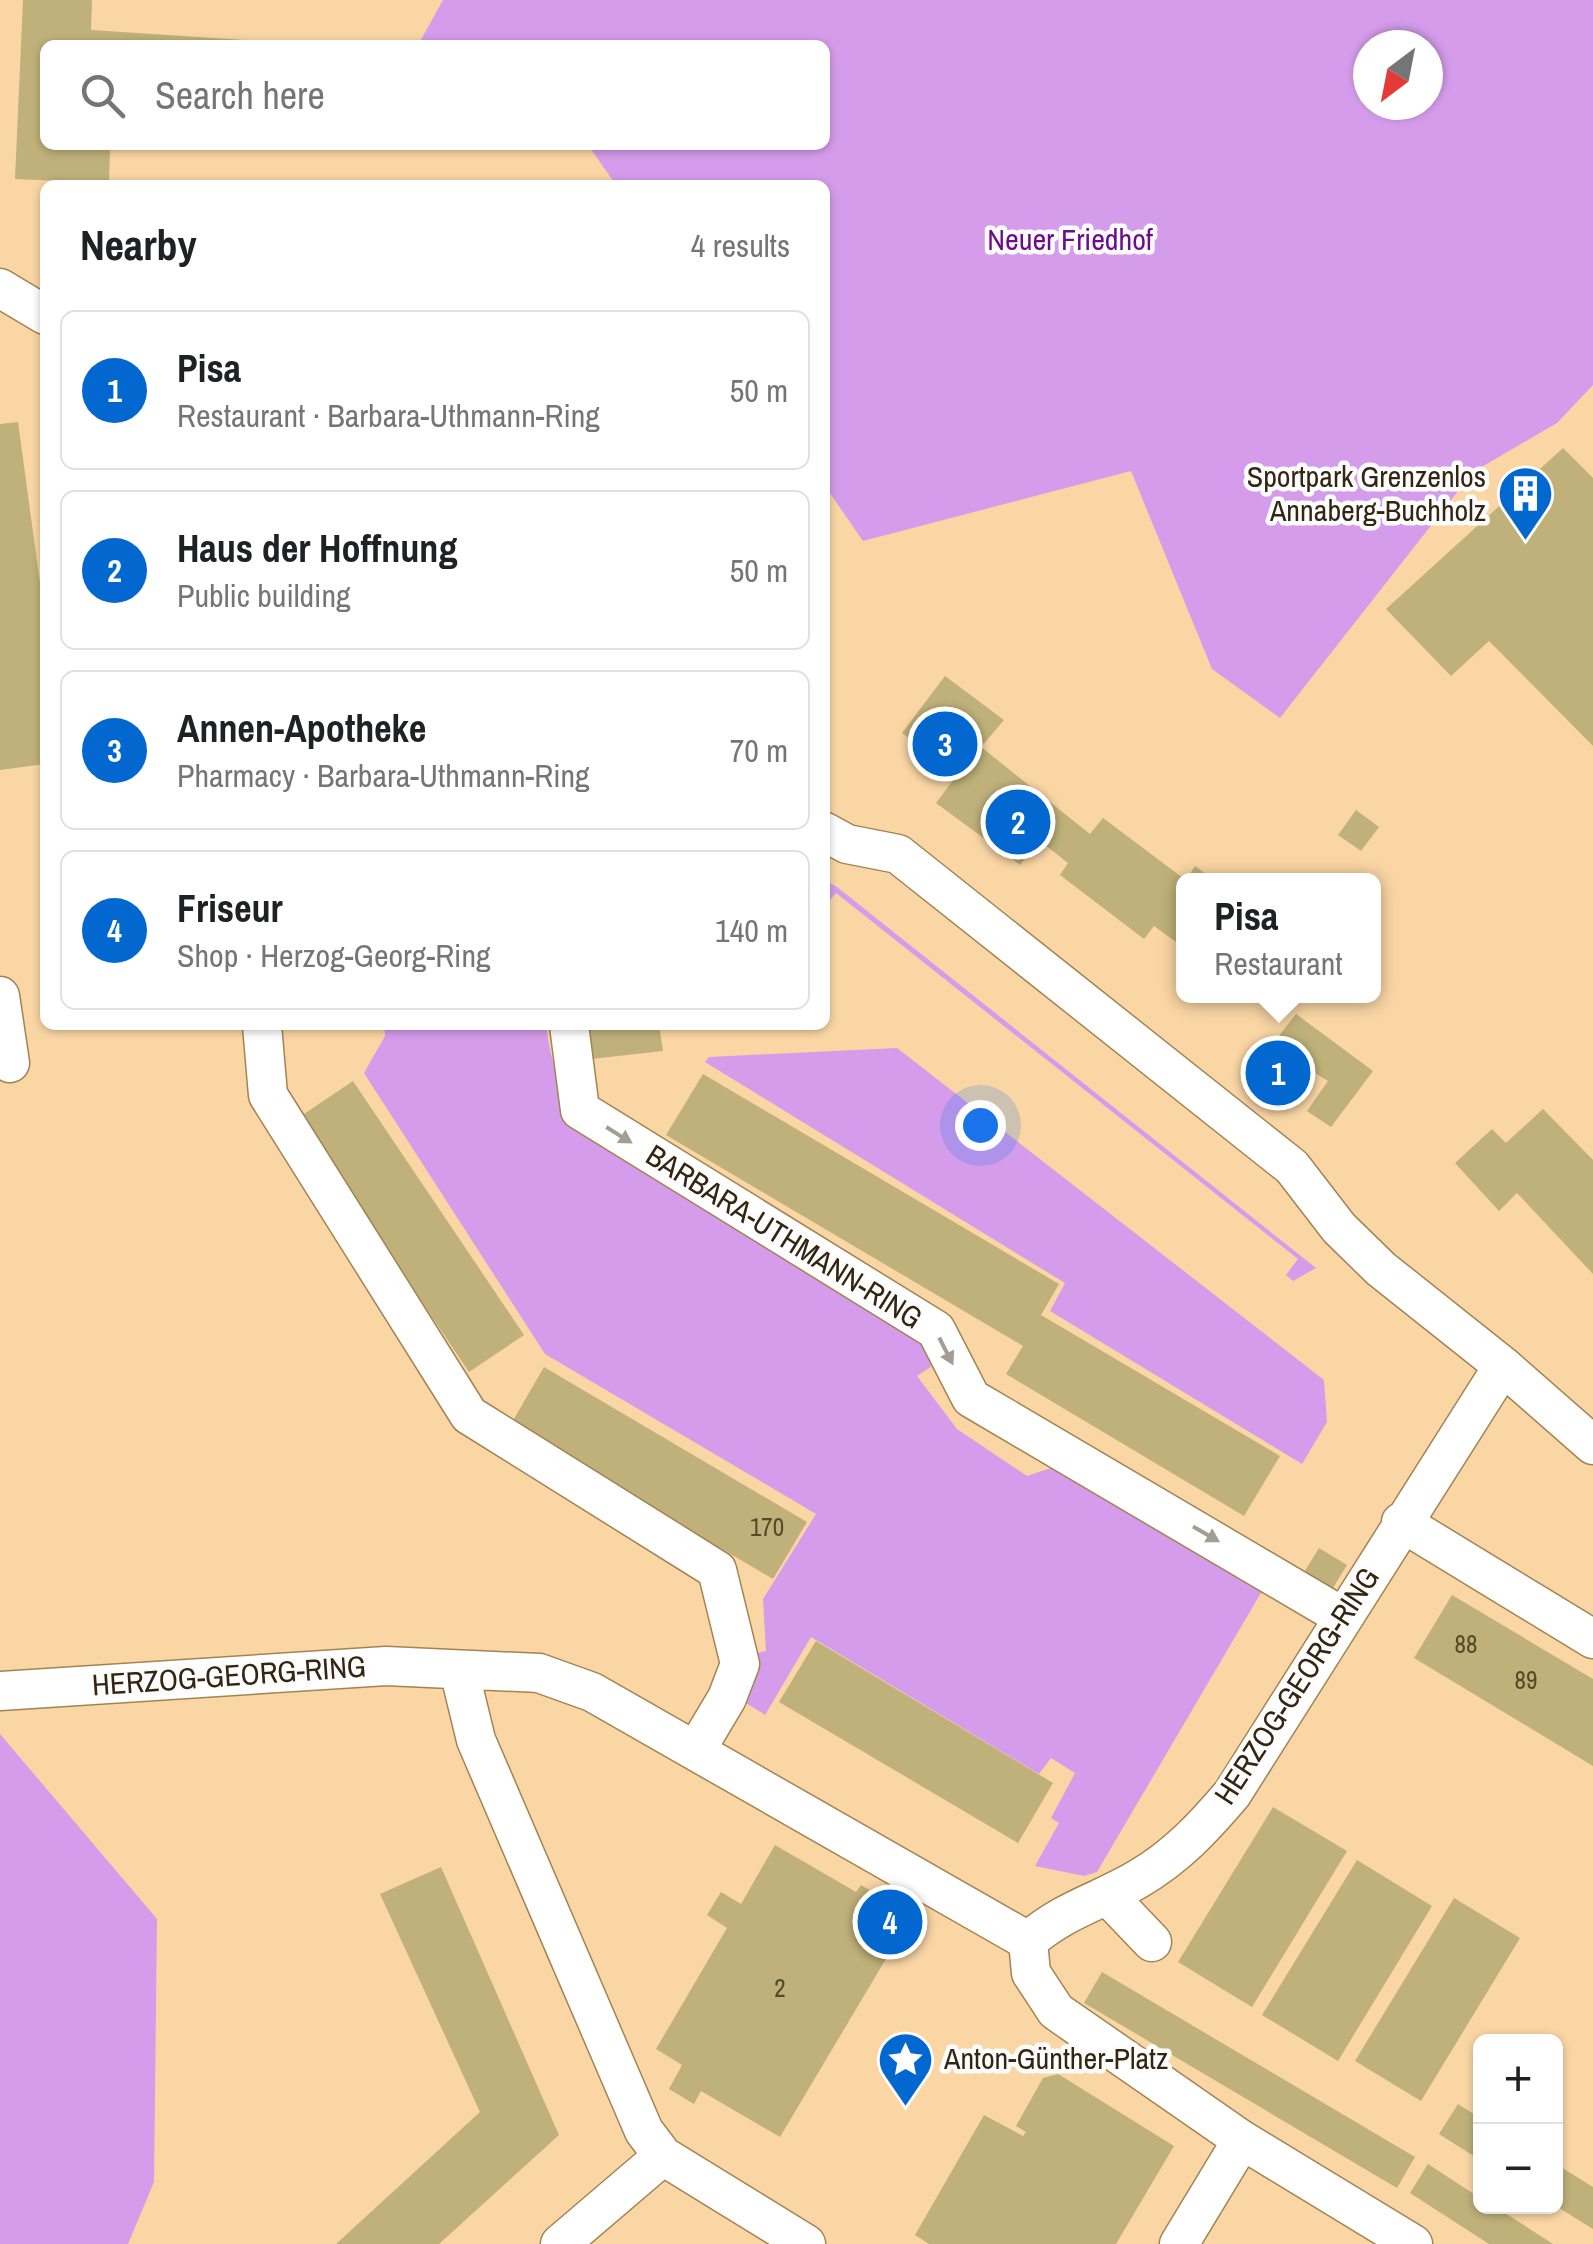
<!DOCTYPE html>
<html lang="en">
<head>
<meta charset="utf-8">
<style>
  :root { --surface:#fff; --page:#f6f6f6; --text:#202124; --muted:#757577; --line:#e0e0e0; --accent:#0268d0 }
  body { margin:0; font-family:"Archivo Narrow",sans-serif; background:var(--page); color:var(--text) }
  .controls { position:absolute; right:30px; bottom:30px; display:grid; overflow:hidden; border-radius:15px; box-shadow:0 2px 8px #0004 }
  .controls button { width:90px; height:90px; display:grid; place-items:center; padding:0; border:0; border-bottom:2px solid var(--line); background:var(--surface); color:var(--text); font:50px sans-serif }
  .compass { position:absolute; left:1353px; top:30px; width:90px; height:90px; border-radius:50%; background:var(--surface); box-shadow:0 2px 8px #0004; rotate:212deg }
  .you { position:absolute; left:980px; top:1125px; width:35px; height:35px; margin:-25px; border:8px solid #fff; border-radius:50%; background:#1a73e8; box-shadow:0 0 0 15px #1a73e833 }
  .badge { display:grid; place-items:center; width:65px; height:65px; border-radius:50%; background:var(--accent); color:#fff; font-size:32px; font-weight:700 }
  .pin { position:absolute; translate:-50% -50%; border:5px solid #fff; box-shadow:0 2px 10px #0006 }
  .popup { position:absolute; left:1176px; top:873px; width:205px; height:130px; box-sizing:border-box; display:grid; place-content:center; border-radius:15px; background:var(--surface); filter:drop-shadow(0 2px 8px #0005); font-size:32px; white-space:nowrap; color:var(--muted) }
  .popup b { font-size:38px; color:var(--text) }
  .popup::after { content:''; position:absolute; left:50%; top:100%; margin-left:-20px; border:20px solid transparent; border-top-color:var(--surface) }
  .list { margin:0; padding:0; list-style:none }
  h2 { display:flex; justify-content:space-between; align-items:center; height:130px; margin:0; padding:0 40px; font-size:42px }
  h2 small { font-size:32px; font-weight:400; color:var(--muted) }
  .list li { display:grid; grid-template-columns:65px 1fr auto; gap:30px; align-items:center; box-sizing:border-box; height:160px; margin:0 20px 20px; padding:0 20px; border:2px solid var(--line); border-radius:15px }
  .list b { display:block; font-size:38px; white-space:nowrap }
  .list p { margin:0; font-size:32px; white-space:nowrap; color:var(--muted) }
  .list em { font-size:32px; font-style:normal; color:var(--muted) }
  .icon { flex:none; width:55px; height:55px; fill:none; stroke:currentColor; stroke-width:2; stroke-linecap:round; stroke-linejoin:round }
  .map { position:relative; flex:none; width:1593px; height:2244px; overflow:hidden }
  .search { position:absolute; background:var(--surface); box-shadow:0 2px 8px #0004; left:40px; top:40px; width:790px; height:110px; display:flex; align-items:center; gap:25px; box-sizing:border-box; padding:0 35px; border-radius:15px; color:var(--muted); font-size:38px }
  .panel { position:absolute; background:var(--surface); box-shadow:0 2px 8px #0004; left:40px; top:180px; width:790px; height:850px; border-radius:15px }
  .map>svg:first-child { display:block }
  .green { fill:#d59ceb; fill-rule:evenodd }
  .building { fill:#bfb179 }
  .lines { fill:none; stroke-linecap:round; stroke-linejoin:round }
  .minor-casing { stroke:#a48353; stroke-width:41 }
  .minor { stroke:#fff; stroke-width:38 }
  .oneway { fill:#a39d94 }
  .labels { text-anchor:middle; stroke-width:9; stroke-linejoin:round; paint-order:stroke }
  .number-label { font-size:25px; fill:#56482b }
  .park-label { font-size:30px; fill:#6e0a8c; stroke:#fdfdfd }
  .poi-label { font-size:30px; fill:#332511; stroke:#fdfdfd; text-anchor:end }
  .street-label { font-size:30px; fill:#332511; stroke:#fdfdfd }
</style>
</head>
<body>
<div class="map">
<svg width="1593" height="2244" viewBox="0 0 1593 2244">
  <rect width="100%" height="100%" fill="#fad6a4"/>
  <!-- green -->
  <path class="green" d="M443 0H1593V385L1557 423 1473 472 1280 718 1212 669 1131 471 863 541 825 486V185H616L588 145H825V45H418ZM1368 45H1428V105H1368Z
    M825 880 837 887 1316 1268 1293 1281 1286 1275 1298 1259 836 893 825 906Z
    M384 1025H546C554 1084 568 1111 612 1152L914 1331 941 1360 917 1376 957 1429 1027 1476 1060 1465 1265 1586 1097 1872 1084 1876 1035 1866 1059 1823 1051 1818 1075 1773 1051 1758 1039 1774 811 1637 765 1715 746 1703 755 1670 752 1654 766 1651 763 1599 816 1514 545 1354 364 1073 385 1036Z
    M897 1048 1324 1380 1327 1422 1302 1464 1050 1311 1065 1283 705 1062 709 1057Z
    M0 1734 157 1919 154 2182 128 2244H0Z"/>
  <!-- building -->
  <path class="building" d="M23 0H92L91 30 244 40V45H45V145H110L109 183 15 179Z
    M18 422 45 620V764L0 770V424Z
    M1563 448 1593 478V746L1489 641 1451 676 1386 609Z
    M945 676 1004 720 981 747 1090 834 1103 818 1183 878V947L1154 926 1144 939 1060 875 1068 863 1040 841 1020 865 936 803 957 775 902 733Z
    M1356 810 1379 827 1361 851 1338 835Z
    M1195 866 1214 880H1186Z
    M1296 1014 1373 1071 1331 1127 1307 1111 1328 1081 1305 1067 1280 1102 1247 1077Z
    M587 1025H659L663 1051 591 1059Z
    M703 1074 1059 1284 1041 1315 1280 1456 1244 1516 1006 1374 1023 1346 666 1135Z
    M353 1081 524 1335 469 1372 298 1118Z
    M1543 1109 1593 1160V1274L1517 1193 1499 1211 1455 1163 1492 1129 1506 1143Z
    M544 1367 807 1522 773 1579 511 1424Z
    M1319 1548 1347 1565 1331 1591 1303 1574Z
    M1452 1595 1593 1679V1766L1414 1658Z
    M816 1641 1053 1783 1018 1843 779 1702Z
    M1273 1807 1347 1851 1252 2007 1178 1962Z
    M775 1845 856 1892 861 1885 912 1915 780 2137 701 2091 694 2104 669 2089 682 2065 656 2049 727 1928 707 1915 721 1892 741 1904Z
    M1357 1860 1432 1906 1338 2061 1262 2015Z
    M441 1867 559 2135 439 2244H336L480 2112 380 1894Z
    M1454 1898 1520 1938 1421 2101 1355 2061Z
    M1102 1972 1415 2157 1397 2188 1084 2003Z
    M1058 2074 1174 2146 1116 2244H929L915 2235 984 2115 1023 2136 1026 2132 1016 2126 1043 2078Z
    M1458 2104 1480 2118V2160L1439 2134Z
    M1428 2164 1480 2198V2206H1494L1553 2244H1489L1410 2193Z
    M1556 2164 1593 2187V2229L1556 2206Z"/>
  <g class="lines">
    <defs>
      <path id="minor" d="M0 288 45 315
        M825 832 847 844 898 854 1292 1167 1339 1228 1381 1269 1503 1366 1593 1445
        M0 996 10 1063
        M262 1025 268 1095 469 1415 717 1570 740 1664 727 1698 696 1750
        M569 1025 580 1110 936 1330 971 1398 1343 1617
        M1401 1522 1593 1639
        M459 1670 476 1740 644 2131 663 2156 806 2244
        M0 1691 386 1666 539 1673 592 1692 1028 1941
        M1108 1896 1152 1942
        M1028 1941C1067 1908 1097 1903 1138 1879 1176 1857 1204 1827 1232 1794L1503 1366
        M1028 1941 1031 1973 1056 2011 1242 2140 1413 2244
        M560 2244 663 2156
        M1179 2244 1242 2140"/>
    </defs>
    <!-- minor casing -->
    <use href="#minor" class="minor-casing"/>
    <!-- minor -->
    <use href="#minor" class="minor"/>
  </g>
  <!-- one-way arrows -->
  <defs><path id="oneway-solid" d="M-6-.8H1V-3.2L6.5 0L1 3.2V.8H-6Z" transform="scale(2.5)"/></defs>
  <g class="oneway">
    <use href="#oneway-solid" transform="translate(619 1135) rotate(32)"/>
    <use href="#oneway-solid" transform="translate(946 1351) rotate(63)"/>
    <use href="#oneway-solid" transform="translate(1206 1534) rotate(30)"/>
  </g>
  <!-- icons -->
  <defs>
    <symbol id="building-pin" viewBox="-11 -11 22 30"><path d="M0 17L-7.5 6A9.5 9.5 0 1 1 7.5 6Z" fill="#0268d0" stroke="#fdfdfd"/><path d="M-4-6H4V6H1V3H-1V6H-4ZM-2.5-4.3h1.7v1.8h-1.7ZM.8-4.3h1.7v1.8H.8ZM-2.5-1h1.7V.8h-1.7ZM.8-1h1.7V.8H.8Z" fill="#fff"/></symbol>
    <symbol id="sight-pin" viewBox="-11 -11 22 30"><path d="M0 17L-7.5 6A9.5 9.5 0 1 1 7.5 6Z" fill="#0268d0" stroke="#fdfdfd"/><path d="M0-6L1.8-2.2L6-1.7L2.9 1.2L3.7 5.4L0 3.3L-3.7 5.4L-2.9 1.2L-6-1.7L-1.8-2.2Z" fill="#fff"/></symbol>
  </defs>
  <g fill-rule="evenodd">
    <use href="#building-pin" x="1494" y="462" width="63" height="86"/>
    <use href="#sight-pin" x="874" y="2028" width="63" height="86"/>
  </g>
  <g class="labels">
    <!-- number labels -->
    <g class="number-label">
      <text x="767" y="1536">170</text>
      <text x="1466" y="1653">88</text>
      <text x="1526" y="1689">89</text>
      <text x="780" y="1997">2</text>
    </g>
    <!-- park labels -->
    <g class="park-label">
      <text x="1070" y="250">Neuer Friedhof</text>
    </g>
    <!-- poi labels -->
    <g class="poi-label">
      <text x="1486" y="487">Sportpark Grenzenlos<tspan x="1486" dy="34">Annaberg-Buchholz</tspan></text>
      <text x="944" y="2069" text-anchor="start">Anton-Günther-Platz</text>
    </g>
    <!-- street labels -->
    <g class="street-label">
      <text transform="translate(784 1237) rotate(32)" y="10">BARBARA-UTHMANN-RING</text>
      <text transform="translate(229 1676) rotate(-4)" y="10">HERZOG-GEORG-RING</text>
      <text transform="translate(1297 1686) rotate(-57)" y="10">HERZOG-GEORG-RING</text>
    </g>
  </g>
</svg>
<div class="controls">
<button>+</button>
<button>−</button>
</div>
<svg class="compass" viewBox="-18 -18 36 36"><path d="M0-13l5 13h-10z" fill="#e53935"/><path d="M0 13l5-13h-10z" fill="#757577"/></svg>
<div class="you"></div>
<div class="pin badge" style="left:1278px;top:1073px">1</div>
<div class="popup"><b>Pisa</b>Restaurant</div>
<div class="pin badge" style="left:1018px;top:822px">2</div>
<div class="pin badge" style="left:945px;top:744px">3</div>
<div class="pin badge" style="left:890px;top:1922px">4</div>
<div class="search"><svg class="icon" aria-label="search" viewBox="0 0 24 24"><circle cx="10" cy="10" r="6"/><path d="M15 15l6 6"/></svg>Search here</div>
<section class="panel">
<h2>Nearby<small>4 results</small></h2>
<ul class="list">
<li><span class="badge">1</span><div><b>Pisa</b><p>Restaurant · Barbara-Uthmann-Ring</p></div><em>50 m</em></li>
<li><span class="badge">2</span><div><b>Haus der Hoffnung</b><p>Public building</p></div><em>50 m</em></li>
<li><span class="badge">3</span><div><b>Annen-Apotheke</b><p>Pharmacy · Barbara-Uthmann-Ring</p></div><em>70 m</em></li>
<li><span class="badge">4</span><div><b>Friseur</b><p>Shop · Herzog-Georg-Ring</p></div><em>140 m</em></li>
</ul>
</section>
</div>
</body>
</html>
